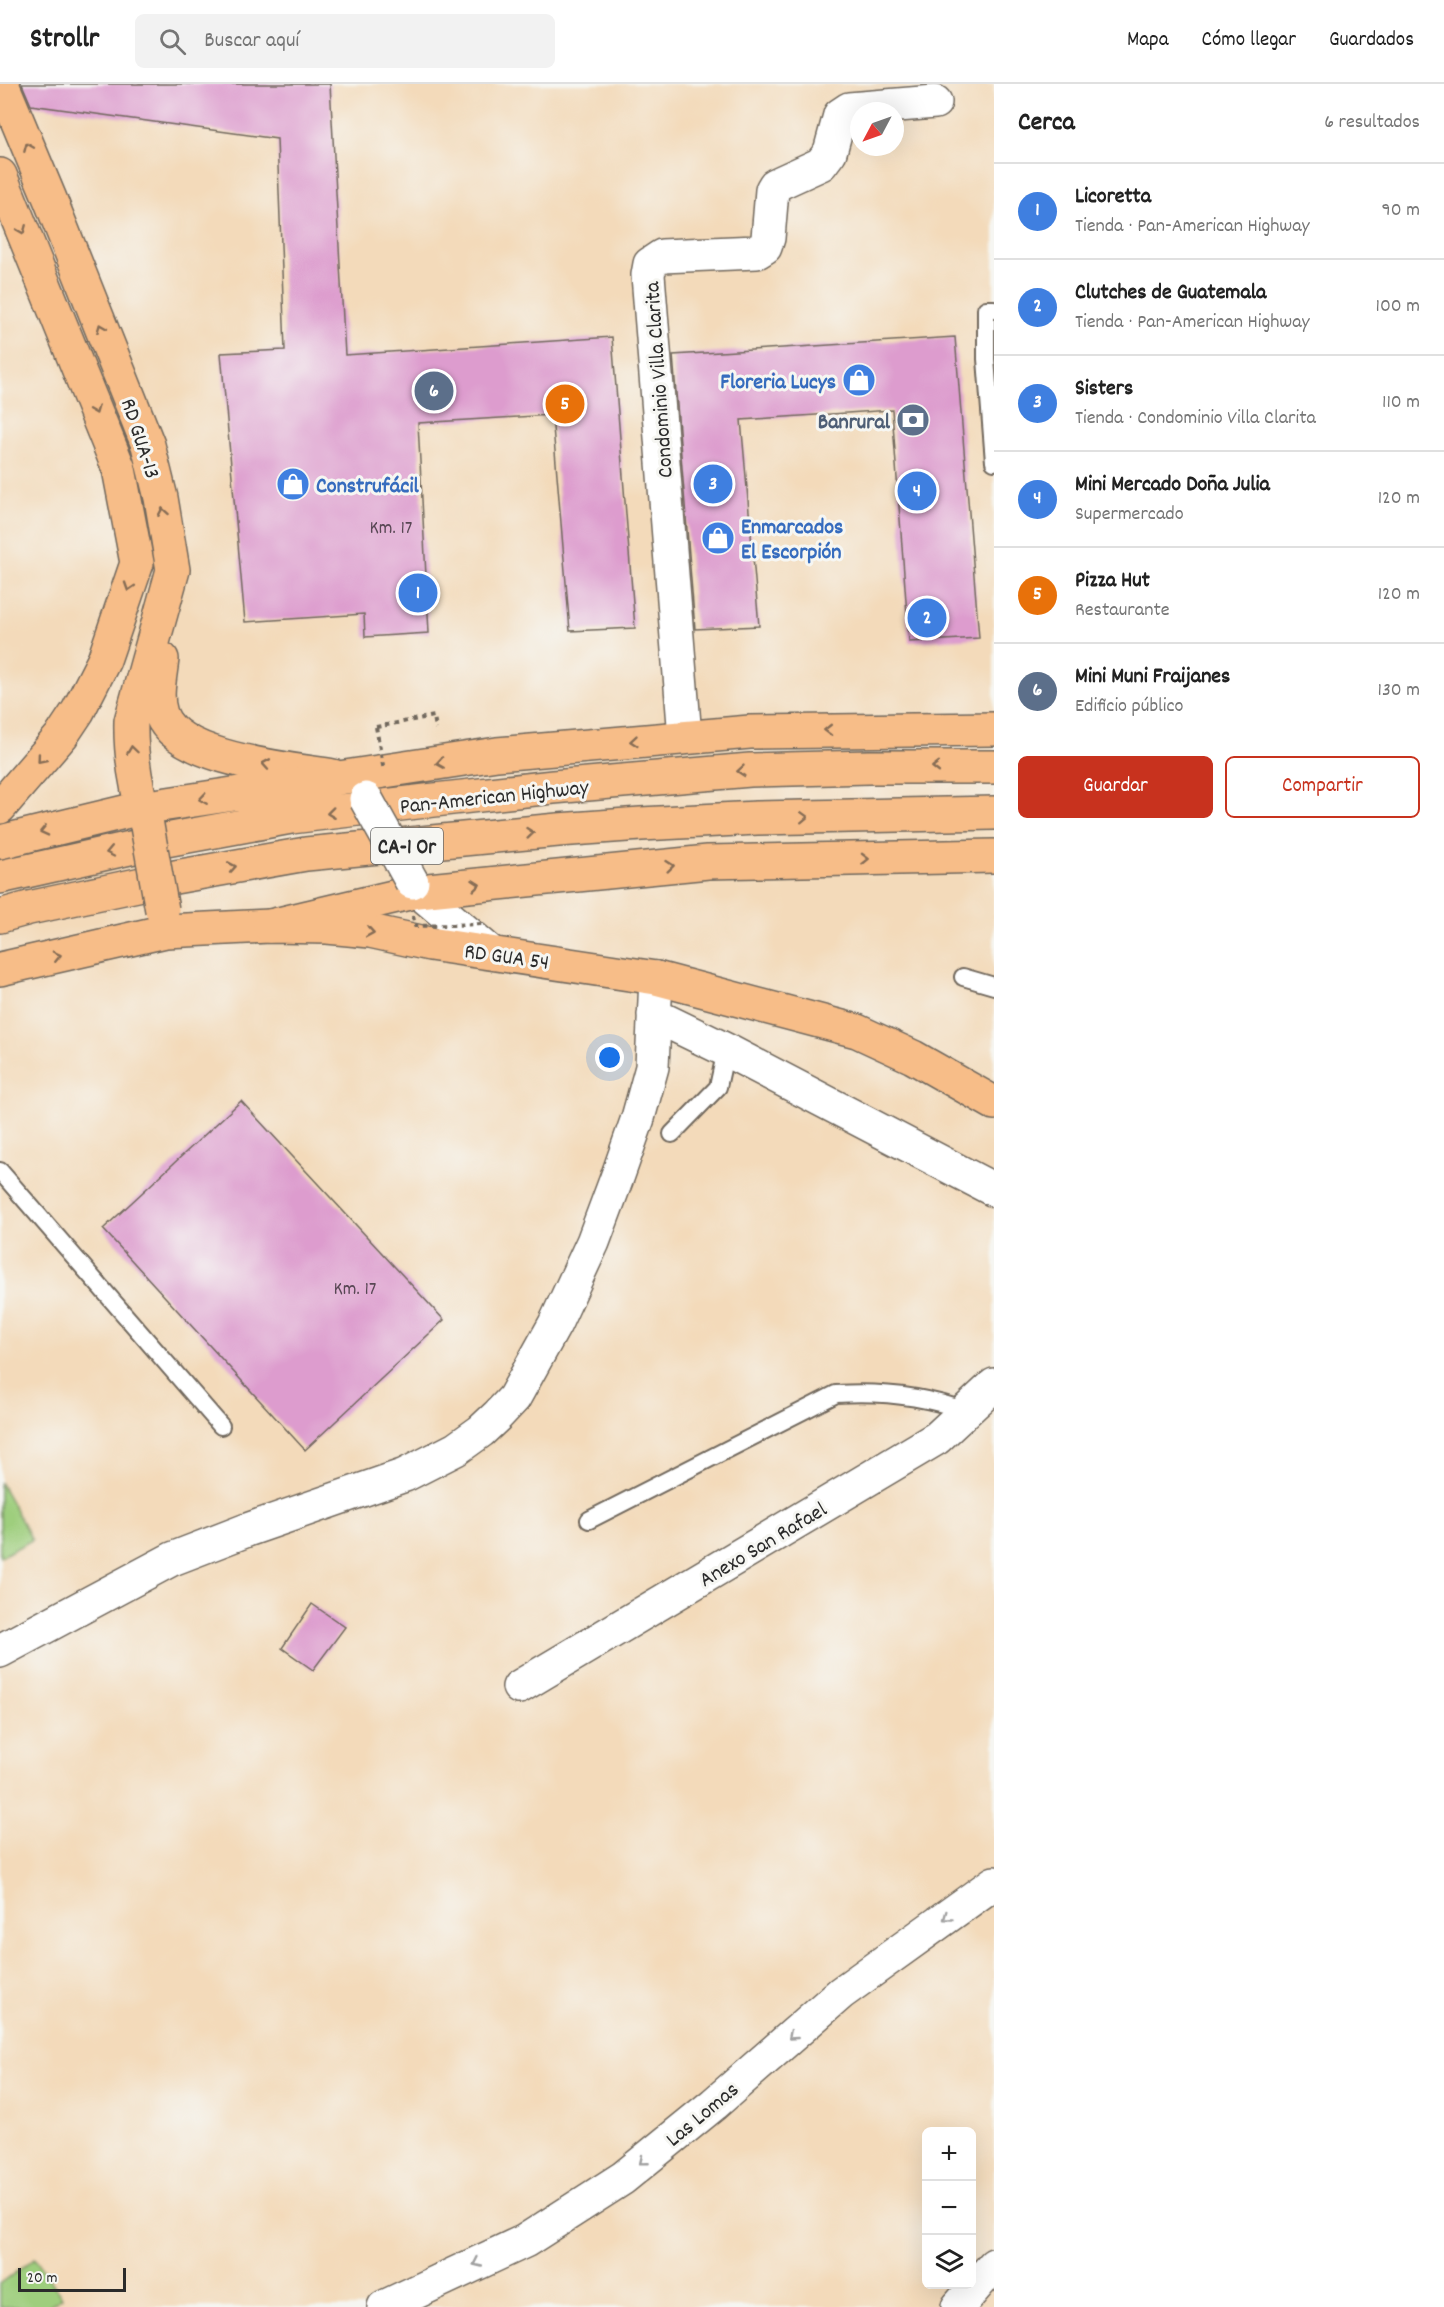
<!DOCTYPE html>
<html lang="es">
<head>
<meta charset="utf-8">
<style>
  :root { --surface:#fff; --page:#f2f2f2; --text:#222; --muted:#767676; --line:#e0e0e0; --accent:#c8321e }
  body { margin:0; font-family:Dekko,sans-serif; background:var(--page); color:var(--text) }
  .controls { position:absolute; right:18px; bottom:18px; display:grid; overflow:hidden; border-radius:9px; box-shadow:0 6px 24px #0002 }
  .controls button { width:54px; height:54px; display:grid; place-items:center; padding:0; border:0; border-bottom:2px solid var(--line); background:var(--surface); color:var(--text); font:30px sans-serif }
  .compass { position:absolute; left:850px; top:18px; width:54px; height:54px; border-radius:50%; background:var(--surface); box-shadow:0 6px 24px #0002; rotate:229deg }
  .scale { position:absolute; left:18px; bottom:15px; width:108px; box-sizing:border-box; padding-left:6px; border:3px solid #2b2b2b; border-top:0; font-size:16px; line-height:21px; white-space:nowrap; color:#2b2b2b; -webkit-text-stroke:4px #f6f6f2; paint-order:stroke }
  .you { position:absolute; left:610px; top:974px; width:21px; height:21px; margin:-15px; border:4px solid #fff; border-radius:50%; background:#1a73e8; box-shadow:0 0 0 9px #1a73e833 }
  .badge { display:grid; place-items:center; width:39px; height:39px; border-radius:50%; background:var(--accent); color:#fff; font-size:20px; font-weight:700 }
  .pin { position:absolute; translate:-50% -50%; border:3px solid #fff; box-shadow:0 2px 6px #0006 }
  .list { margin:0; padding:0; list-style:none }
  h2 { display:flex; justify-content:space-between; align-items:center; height:78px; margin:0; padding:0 24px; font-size:26px }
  h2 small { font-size:20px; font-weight:400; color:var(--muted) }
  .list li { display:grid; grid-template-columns:39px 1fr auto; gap:18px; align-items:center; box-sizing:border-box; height:96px; padding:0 24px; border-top:2px solid var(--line) }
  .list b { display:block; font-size:22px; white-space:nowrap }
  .list p { margin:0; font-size:20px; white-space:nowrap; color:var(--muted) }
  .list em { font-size:20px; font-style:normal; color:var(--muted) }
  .actions { display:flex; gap:12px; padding:18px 24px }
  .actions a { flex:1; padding:14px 0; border:2px solid var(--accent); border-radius:9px; text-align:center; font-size:21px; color:var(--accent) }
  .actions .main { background:var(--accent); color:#fff }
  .icon { flex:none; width:33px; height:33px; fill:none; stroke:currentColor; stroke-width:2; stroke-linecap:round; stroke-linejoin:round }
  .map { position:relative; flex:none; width:994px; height:2223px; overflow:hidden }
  header { display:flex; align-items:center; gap:36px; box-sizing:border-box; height:84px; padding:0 30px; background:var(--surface); border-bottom:2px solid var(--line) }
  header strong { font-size:28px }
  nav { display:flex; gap:33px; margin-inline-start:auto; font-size:21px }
  .search { width:420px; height:54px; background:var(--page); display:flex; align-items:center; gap:15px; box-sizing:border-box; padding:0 21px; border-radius:9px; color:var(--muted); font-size:22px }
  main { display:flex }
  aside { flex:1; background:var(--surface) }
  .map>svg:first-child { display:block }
  .green { fill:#9ece7d; stroke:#647c54; stroke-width:1.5 }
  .building { fill:#dd9cce }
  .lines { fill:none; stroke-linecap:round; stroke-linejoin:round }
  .lane-casing { stroke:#71685d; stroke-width:20 }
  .street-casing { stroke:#71685d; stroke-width:36 }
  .primary-casing { stroke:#71685d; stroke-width:36 }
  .highway-casing { stroke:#71685d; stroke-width:36 }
  .path { stroke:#71685d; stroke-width:4; stroke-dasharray:4.5 4.5; stroke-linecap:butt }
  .lane { stroke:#fff; stroke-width:16 }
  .street { stroke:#fff; stroke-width:33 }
  .primary { stroke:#f7bd88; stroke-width:33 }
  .highway { stroke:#f7bd88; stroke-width:33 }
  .street-bridge-casing { stroke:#71685d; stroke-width:36; stroke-linecap:butt }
  .primary-bridge-casing { stroke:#71685d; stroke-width:36; stroke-linecap:butt }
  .path-bridge { stroke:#71685d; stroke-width:4; stroke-dasharray:4.5 4.5; stroke-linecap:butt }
  .street-bridge { stroke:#fff; stroke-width:33 }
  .primary-bridge { stroke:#f7bd88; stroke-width:33 }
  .oneway { stroke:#876d55 }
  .oneway2 { stroke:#a0a0a0 }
  .labels { text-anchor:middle; stroke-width:6; stroke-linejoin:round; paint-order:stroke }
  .number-label { font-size:20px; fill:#584754 }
  .shield { fill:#f6f6f2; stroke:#686867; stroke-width:1.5 }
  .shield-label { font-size:21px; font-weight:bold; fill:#2b2b2b }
  .street-label { font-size:22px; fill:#2b2b2b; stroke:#f6f6f2 }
  .shop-label { font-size:22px; font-weight:bold; fill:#366cbe; stroke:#f6f6f2; text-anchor:start }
  .service-label { font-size:22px; font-weight:bold; fill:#4e5e75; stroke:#f6f6f2; text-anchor:end }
</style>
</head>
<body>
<header>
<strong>Strollr</strong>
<div class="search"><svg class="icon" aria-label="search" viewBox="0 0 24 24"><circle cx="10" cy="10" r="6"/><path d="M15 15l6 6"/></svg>Buscar aquí</div>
<nav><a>Mapa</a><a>Cómo llegar</a><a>Guardados</a></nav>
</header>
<main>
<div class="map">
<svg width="994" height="2223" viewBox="0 0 994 2223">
  <rect width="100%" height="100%" fill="#f6f6f2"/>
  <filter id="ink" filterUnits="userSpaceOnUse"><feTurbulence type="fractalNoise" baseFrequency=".0167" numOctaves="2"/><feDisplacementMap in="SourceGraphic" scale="12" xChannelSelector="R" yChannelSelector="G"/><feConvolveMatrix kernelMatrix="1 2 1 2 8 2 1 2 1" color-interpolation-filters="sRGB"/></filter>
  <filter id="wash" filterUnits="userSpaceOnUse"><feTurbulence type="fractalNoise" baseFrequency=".008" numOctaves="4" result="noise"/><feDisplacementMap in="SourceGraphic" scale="24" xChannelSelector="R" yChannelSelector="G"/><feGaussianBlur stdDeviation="1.35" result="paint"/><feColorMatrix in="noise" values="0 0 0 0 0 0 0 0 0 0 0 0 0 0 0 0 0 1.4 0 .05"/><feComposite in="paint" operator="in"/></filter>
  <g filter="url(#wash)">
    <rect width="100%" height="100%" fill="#f3daba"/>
    <!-- green -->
    <path class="green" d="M0 1398 32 1456 0 1473Z
      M35 2174 62 2213 47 2223H0V2200Z"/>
    <g id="blocks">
      <!-- building -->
      <path class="building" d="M22 0H330L345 271 612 253 635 544 570 547 552 331 418 339 429 549 365 553 364 530 245 538 221 269 285 266 277 55 31 21Z
        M955 253 979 554 909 558 892 326 741 336 759 542 695 545 673 271Z
        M241 1017 444 1236 305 1366 103 1145Z
        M312 1520 345 1543 313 1586 282 1564Z"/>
    </g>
  </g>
  <g filter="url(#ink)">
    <use href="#blocks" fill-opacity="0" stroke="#71685d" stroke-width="1.5"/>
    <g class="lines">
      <defs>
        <path id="lane" d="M994 225H986V275L994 378
          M963 893 994 902
          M672 1050 718 1003 726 966
          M0 1087 221 1342
          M589 1436 836 1310C880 1307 924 1312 966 1327"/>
        <path id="street" d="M685 653 648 191 650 180 662 172 757 168 765 163 768 154 772 106 775 101 821 80 830 68 840 31 849 25 935 18
          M412 798 418 807 489 867
          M654 931 726 966 994 1106
          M0 1567 172 1475 247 1446 405 1391 456 1365 481 1347 497 1332 514 1314 555 1240 593 1158 618 1091 638 1034 652 983 656 894
          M519 1603 937 1354 994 1301
          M384 2223 525 2157 623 2094 714 2020 841 1909 994 1799
          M958 2223 994 2181"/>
        <path id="primary" d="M2 0 50 115 148 361 161 414 173 486 131 637C130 672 137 708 147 742
          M0 91 119 385 137 479 104 576 78 627 62 651 0 723
          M162 575C160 593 155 613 161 630 177 676 291 685 333 692
          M0 885 166 847 270 842 327 843 370 847 430 860 656 894 857 947 913 973 994 1019"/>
        <path id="highway" d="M0 758 141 724 497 670 750 648 994 645
          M0 793 166 756 291 733 426 717 553 703 750 686 870 683H994
          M0 832 29 824 175 793 306 770 558 746 641 740 757 734 994 729
          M270 842 418 807 708 778 994 772"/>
      </defs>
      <!-- lane casing -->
      <use href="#lane" class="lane-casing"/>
      <!-- street casing -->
      <use href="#street" class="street-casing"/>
      <!-- primary casing -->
      <use href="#primary" class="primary-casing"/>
      <!-- highway casing -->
      <use href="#highway" class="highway-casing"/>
      <!-- path -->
      <path class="path" d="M376 643 434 632 436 645"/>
      <!-- lane -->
      <use href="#lane" class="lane"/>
      <!-- street -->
      <use href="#street" class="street"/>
      <!-- primary -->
      <use href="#primary" class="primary"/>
      <!-- highway -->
      <use href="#highway" class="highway"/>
      <defs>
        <path id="street-bridge" d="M366 715 412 798"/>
        <path id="primary-bridge" d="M147 742 162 826"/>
      </defs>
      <!-- street-bridge casing -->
      <use href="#street-bridge" class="street-bridge-casing"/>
      <!-- primary-bridge casing -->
      <use href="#primary-bridge" class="primary-bridge-casing"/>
      <!-- path-bridge -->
      <path class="path-bridge" d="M376 643 384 687
        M413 832 415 842 485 840"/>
      <!-- street-bridge -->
      <use href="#street-bridge" class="street-bridge"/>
      <!-- primary-bridge -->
      <use href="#primary-bridge" class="primary-bridge"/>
    </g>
    <!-- one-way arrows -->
    <defs><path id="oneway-chevron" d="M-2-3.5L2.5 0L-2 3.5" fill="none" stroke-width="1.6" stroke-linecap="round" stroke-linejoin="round" transform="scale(1.5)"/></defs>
    <g class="oneway">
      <use href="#oneway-chevron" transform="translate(28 63) rotate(-113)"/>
      <use href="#oneway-chevron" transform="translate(22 146) rotate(68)"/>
      <use href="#oneway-chevron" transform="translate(101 244) rotate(-112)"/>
      <use href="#oneway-chevron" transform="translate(95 326) rotate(68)"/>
      <use href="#oneway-chevron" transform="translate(163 428) rotate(-100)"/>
      <use href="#oneway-chevron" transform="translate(129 503) rotate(108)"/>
      <use href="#oneway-chevron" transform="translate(828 646) rotate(179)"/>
      <use href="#oneway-chevron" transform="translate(634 657) rotate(175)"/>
      <use href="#oneway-chevron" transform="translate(132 666) rotate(-98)"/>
      <use href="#oneway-chevron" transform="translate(41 675) rotate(130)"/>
      <use href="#oneway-chevron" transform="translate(440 679) rotate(171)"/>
      <use href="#oneway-chevron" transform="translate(266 680) rotate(-170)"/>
      <use href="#oneway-chevron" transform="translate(936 683) rotate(180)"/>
      <use href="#oneway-chevron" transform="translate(741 687) rotate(175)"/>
      <use href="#oneway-chevron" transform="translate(203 715) rotate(172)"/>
      <use href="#oneway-chevron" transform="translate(331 729) rotate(173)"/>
      <use href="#oneway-chevron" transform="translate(804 733) rotate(-2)"/>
      <use href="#oneway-chevron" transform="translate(44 747) rotate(167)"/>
      <use href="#oneway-chevron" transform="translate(530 749) rotate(-6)"/>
      <use href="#oneway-chevron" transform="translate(110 768) rotate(168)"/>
      <use href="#oneway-chevron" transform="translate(865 775) rotate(-1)"/>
      <use href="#oneway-chevron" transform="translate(670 782) rotate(-6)"/>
      <use href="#oneway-chevron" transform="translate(232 783) rotate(-10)"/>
      <use href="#oneway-chevron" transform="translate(476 801) rotate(-6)"/>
      <use href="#oneway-chevron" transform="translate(370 848) rotate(9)"/>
      <use href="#oneway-chevron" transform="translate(57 872) rotate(-13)"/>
    </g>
    <g class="oneway2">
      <use href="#oneway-chevron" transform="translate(947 1833) rotate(144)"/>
      <use href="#oneway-chevron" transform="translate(792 1952) rotate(139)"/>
      <use href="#oneway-chevron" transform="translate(643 2077) rotate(141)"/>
      <use href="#oneway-chevron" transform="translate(477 2179) rotate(155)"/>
    </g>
  </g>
  <!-- icons -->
  <defs>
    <symbol id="shop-disc" viewBox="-11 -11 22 22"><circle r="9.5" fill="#3f7fe0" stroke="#f6f6f2"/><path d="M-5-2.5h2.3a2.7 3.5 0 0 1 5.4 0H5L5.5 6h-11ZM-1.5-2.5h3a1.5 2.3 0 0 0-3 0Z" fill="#fff"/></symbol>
    <symbol id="bank-disc" viewBox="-11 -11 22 22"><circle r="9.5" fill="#5c6f8a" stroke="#f6f6f2"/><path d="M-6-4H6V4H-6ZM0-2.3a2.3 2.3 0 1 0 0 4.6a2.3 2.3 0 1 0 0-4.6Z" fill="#fff"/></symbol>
  </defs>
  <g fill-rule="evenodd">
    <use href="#shop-disc" x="840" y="277" width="38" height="38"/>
    <use href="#bank-disc" x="894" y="317" width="38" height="38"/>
    <use href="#shop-disc" x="274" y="381" width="38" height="38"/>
    <use href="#shop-disc" x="699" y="435" width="38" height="38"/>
  </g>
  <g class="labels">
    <!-- number labels -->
    <g class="number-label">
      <text x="391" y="449">Km. 17</text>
      <text x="355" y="1210">Km. 17</text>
    </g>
    <!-- shield labels -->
    <rect class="shield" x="371" y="744" width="72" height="36" rx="4.5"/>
    <g class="shield-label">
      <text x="407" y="769">CA-1 Or</text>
    </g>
    <!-- street labels -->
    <g class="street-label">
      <text transform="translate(657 296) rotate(-94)" y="8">Condominio Villa Clarita</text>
      <text transform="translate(142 354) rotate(72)" y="8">RD GUA-13</text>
      <text transform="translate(494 711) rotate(-6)" y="8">Pan-American Highway</text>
      <text transform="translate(507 871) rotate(8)" y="8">RD GUA 54</text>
      <text transform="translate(762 1459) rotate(-31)" y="8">Anexo San Rafael</text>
      <text transform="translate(701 2029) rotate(-40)" y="8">Las Lomas</text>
    </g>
    <!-- shop labels -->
    <g class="shop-label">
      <text x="836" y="304" text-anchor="end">Floreria Lucys</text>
      <text x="316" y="408">Construfácil</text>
      <text x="741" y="449">Enmarcados<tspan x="741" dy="25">El Escorpión</tspan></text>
    </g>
    <!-- service labels -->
    <g class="service-label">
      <text x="890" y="344">Banrural</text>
    </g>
  </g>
</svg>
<div class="controls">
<button>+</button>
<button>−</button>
<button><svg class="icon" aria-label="layers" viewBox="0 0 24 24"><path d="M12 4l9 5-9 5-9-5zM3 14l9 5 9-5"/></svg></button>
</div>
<svg class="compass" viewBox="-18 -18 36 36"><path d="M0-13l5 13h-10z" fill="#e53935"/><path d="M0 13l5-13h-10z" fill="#767676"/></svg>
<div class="scale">20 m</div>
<div class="you"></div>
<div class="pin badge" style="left:418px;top:509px;background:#3f7fe0">1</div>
<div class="pin badge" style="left:927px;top:534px;background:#3f7fe0">2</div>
<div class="pin badge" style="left:713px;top:400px;background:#3f7fe0">3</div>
<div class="pin badge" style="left:917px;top:407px;background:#3f7fe0">4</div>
<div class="pin badge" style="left:565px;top:320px;background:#e8710a">5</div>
<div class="pin badge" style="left:434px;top:307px;background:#5c6f8a">6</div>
</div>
<aside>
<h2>Cerca<small>6 resultados</small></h2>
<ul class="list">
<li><span class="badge" style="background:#3f7fe0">1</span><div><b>Licoretta</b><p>Tienda · Pan-American Highway</p></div><em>90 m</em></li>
<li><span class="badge" style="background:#3f7fe0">2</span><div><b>Clutches de Guatemala</b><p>Tienda · Pan-American Highway</p></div><em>100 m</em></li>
<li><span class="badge" style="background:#3f7fe0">3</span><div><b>Sisters</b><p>Tienda · Condominio Villa Clarita</p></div><em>110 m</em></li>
<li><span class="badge" style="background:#3f7fe0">4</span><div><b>Mini Mercado Doña Julia</b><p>Supermercado</p></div><em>120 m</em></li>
<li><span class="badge" style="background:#e8710a">5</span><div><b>Pizza Hut</b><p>Restaurante</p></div><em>120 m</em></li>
<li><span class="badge" style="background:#5c6f8a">6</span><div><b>Mini Muni Fraijanes</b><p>Edificio público</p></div><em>130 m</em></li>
</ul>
<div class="actions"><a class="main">Guardar</a><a>Compartir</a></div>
</aside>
</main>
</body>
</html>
